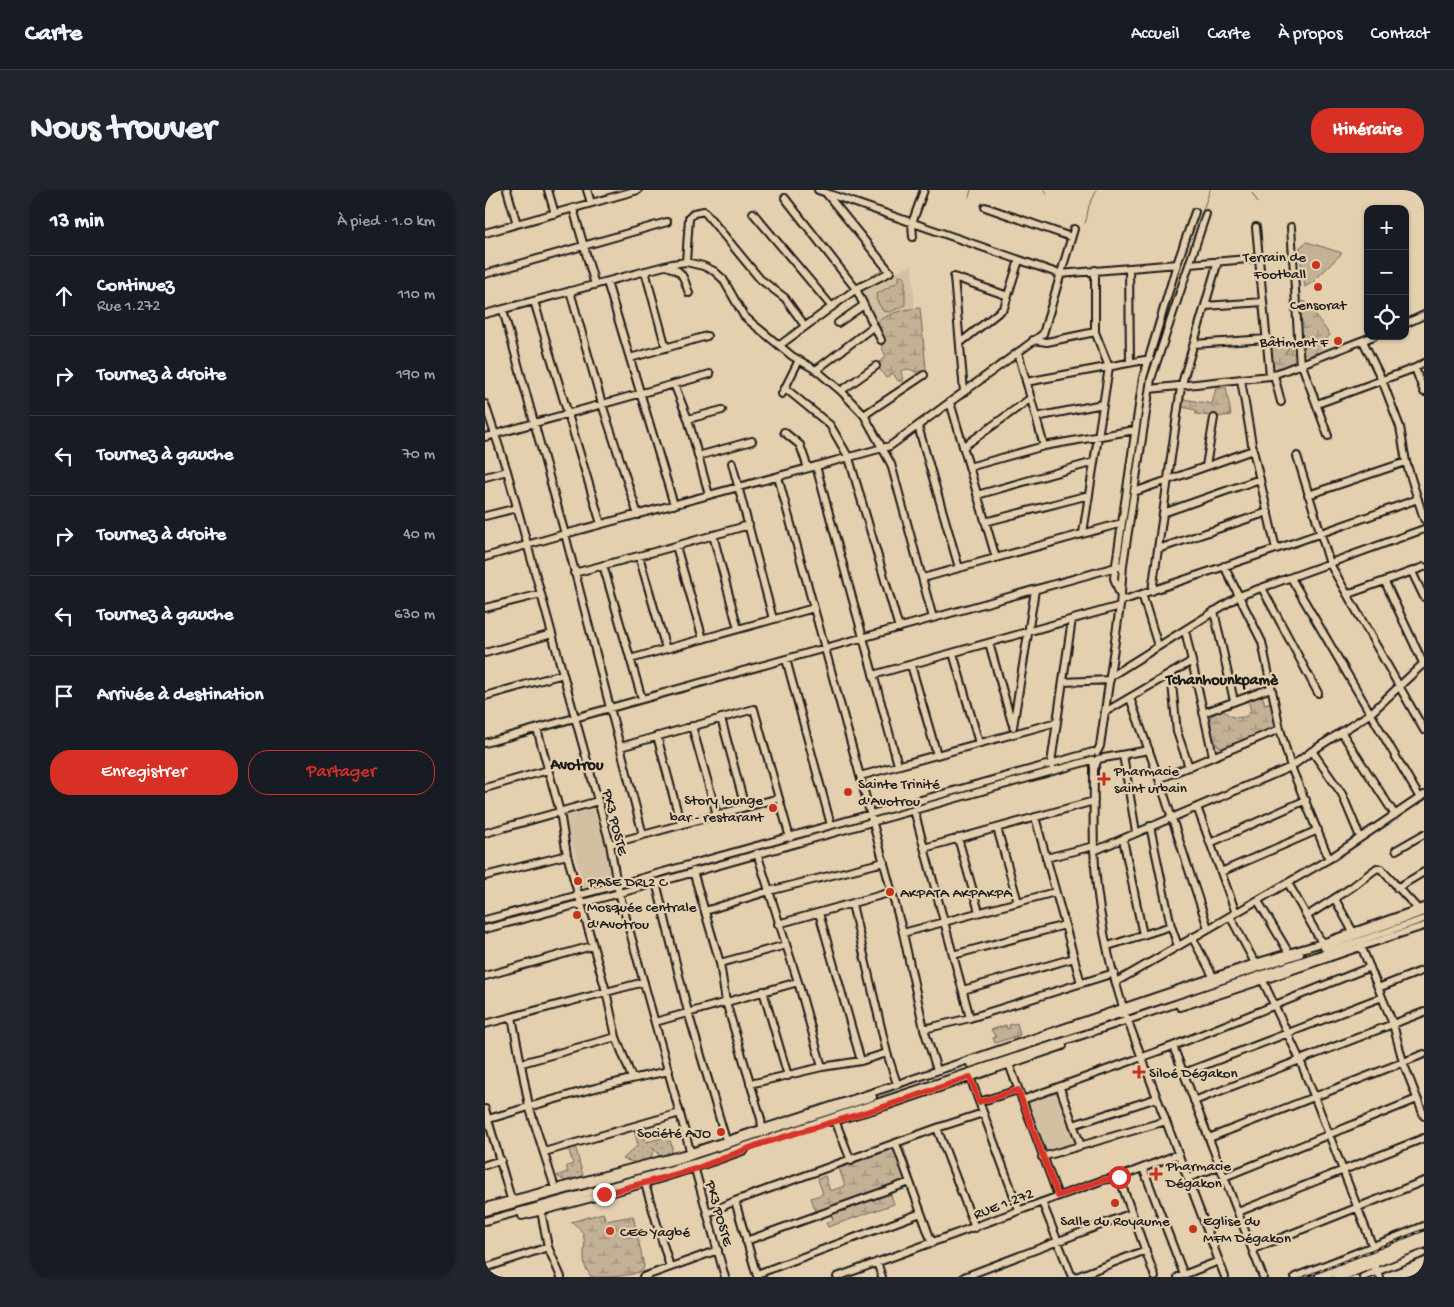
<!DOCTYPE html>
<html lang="fr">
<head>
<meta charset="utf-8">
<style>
  :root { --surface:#171b24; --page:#20242c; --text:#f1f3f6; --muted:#9ea1a6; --line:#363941; --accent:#d93025 }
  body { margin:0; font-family:"Gochi Hand",sans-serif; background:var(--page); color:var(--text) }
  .controls { position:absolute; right:15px; top:15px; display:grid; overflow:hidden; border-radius:10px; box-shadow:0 1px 4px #0004 }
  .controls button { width:45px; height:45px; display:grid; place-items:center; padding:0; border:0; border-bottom:1px solid var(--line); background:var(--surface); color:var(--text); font:25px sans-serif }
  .stop { position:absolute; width:15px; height:15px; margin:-11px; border:4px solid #d93025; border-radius:50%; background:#fff }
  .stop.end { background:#d93025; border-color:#fff; box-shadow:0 1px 5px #0008 }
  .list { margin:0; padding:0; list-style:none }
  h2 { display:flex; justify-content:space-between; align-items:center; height:65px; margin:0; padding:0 20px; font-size:21px }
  h2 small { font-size:16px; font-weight:400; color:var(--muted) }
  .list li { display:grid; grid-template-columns:32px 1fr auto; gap:15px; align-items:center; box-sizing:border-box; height:80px; padding:0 20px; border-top:1px solid var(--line) }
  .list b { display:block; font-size:19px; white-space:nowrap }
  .list p { margin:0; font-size:16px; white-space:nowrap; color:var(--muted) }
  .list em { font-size:16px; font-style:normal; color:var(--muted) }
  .actions { display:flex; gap:10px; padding:15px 20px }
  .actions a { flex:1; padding:11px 0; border:1px solid var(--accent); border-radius:20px; text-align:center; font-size:18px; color:var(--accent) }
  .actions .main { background:var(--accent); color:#fff }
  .icon { flex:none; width:28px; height:28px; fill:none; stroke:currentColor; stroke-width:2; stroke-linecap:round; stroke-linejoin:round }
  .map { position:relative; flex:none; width:939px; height:1087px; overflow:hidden; border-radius:20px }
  header { display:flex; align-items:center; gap:30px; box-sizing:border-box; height:70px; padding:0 25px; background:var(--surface); border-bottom:1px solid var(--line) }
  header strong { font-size:24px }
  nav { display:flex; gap:28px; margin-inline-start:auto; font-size:18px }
  .intro { display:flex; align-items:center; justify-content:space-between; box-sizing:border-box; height:120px; padding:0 30px }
  h1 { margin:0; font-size:35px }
  .button { padding:12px 22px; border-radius:20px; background:var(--accent); color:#fff; font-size:18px; font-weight:700 }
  main { display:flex; gap:30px; padding:0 30px }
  aside { flex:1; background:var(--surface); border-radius:20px; box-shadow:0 1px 4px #0004 }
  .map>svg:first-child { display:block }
  .built { fill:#d3c0a2 }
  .green { fill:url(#green-dots); stroke:#706659 }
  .wetland { fill:url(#wetland-marsh); stroke:#706659 }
  .pitch { fill:#c3b196; stroke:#706659 }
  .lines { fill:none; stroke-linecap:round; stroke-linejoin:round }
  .stream { stroke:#665e52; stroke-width:1 }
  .minor-casing { stroke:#1c1c1c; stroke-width:10 }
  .highway-casing { stroke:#1c1c1c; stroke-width:12 }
  .minor { stroke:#e4cfae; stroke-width:6 }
  .highway { stroke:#e4cfae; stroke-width:9 }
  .rail-casing { stroke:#1c1c1c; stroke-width:3 }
  .rail { stroke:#e4cfae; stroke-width:1; stroke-dasharray:4; stroke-linecap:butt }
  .route { stroke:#d93025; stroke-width:6 }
  .poi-dot { fill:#c8321e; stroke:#e4cfae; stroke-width:2 }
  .labels { text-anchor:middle; stroke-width:4.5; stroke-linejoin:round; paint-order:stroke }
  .poi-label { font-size:15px; fill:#1c1c1c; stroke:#e4cfae; text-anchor:start }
  .street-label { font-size:15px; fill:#1c1c1c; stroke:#e4cfae }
  .neighbourhood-label { font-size:16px; font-weight:bold; fill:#1c1c1c; stroke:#e4cfae }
</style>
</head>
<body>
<header>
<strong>Carte</strong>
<nav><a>Accueil</a><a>Carte</a><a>À propos</a><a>Contact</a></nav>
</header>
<div class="intro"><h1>Nous trouver</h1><a class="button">Itinéraire</a></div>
<main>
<aside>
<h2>13 min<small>À pied · 1.0 km</small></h2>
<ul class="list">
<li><svg class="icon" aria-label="ahead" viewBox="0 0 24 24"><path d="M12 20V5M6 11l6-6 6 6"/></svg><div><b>Continuez</b><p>Rue 1.272</p></div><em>110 m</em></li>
<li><svg class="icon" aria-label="right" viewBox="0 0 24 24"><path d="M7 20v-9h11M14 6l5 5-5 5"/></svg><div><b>Tournez à droite</b></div><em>190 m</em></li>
<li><svg class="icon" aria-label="left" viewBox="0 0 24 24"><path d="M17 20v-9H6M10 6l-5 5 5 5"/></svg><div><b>Tournez à gauche</b></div><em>70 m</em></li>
<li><svg class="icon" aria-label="right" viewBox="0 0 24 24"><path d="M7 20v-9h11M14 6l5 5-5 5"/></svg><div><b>Tournez à droite</b></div><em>40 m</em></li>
<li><svg class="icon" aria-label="left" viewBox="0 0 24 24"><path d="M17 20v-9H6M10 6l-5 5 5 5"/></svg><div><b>Tournez à gauche</b></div><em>630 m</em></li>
<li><svg class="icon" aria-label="arrive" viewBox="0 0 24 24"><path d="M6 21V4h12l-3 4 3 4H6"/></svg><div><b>Arrivée à destination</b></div></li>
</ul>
<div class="actions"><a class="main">Enregistrer</a><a>Partager</a></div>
</aside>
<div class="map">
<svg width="939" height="1087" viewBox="0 0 939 1087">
  <defs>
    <pattern id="green-dots" width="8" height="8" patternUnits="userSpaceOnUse" patternTransform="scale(1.25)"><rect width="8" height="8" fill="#c3b196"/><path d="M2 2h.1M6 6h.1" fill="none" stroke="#9e8f7a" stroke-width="1.8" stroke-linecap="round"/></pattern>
    <pattern id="wetland-marsh" width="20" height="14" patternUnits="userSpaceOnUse" patternTransform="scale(1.25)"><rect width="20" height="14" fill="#c3b196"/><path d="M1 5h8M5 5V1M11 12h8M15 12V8" fill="none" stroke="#9e8f7a"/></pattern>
  </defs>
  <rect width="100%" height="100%" fill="#e4cfae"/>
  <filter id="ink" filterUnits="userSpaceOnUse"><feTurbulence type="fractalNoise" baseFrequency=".02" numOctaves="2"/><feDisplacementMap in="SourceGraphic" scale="10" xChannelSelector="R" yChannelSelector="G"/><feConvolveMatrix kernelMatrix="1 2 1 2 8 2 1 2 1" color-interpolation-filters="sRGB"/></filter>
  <g filter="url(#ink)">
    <!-- built -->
    <path class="built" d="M427 75 430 120 389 132 375 99Z
      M112 615 133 689 99 698 79 624Z
      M574 902 592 954 561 963 542 913Z"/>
    <!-- green -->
    <path class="green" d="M157 935 161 952 178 948 179 942 183 941 187 957 186 965 176 968 169 959 167 963V970L152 973 138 969 153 955 148 937Z
      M90 955 98 986 82 992 72 986 82 982V976L88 974 83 957Z"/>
    <!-- wetland -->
    <path class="wetland" d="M416 85 420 88V115L405 122 398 121 391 109 392 104 414 91V86Z
      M820 111 845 145 838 153 840 161 787 181 785 157 798 155V152L815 150 813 114Z
      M435 118 442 188 437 189C431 182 426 176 416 181L418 191H413L408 183 401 188 391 174 401 167 394 150 390 133C405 123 418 119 435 118Z
      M741 197 746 225 732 227 711 224V220L697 217 698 209 727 214 731 198Z
      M777 505 780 514 787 512 794 536 750 555 749 553 738 559C727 556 727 537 725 527L738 519C744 528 752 529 762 526L766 521 763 510Z
      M532 833 535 845 510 853 508 848 511 847 506 840 521 835 522 839 525 838 524 835Z
      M418 956 428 987 403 996 409 1014 343 1037 341 1033 348 1030 344 1018 331 1022 326 1008 338 1004 333 989 340 986 345 1001 360 996 354 978Z
      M118 1023 121 1031 148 1026 159 1076 158 1080C146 1087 123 1087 106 1087 105 1084 101 1080 100 1076 96 1059 107 1043 86 1032Z"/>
    <!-- pitch -->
    <path class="pitch" d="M822 52 857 63 828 92 820 97 815 65V57Z"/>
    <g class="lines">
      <!-- stream -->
      <path class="stream" d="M559 0 562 4
        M767 3 773 12
        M484 7 486 0
        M714 31 725 0
        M600 33C603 27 602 22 604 16 606 10 610 7 611 0
        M800 164 809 148
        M648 290 663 188 711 40
        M633 388 634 380"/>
      <defs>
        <path id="minor" d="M22 0 32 34
          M63 0 70 24
          M102 0 106 13
          M333 0 575 84 692 74
          M300 8 371 99 396 150
          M500 17 586 47
          M88 18 110 95
          M268 23 347 117
          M771 37 785 186
          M806 37 815 176
          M0 43 153 0
          M428 47 427 33 439 0
          M201 72 204 28 209 23 219 21 275 89 300 108 320 136
          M705 74 774 68
          M181 76C199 81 198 87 204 103
          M644 78 645 173
          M160 81 181 158
          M0 84 182 32
          M122 92 189 315
          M85 101 117 214 153 325
          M49 111 116 334
          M720 116 778 112
          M18 120 80 344 158 645
          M0 124 187 74 201 72 218 76 229 81 238 89 259 126 267 133 307 166 331 180 356 201 379 225 406 274 448 428
          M353 133 379 115
          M920 134 939 125
          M548 150 562 152 610 142
          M878 151 897 190 915 237 921 272 939 329
          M475 153 519 118 534 70
          M709 154 781 149
          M295 155 371 99 405 82 341 3
          M533 162 559 256
          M145 168 222 146
          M817 175 843 246
          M930 178 939 202
          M331 180 389 136
          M789 185 796 212
          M756 190 768 260 791 359
          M541 192 665 169
          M189 194 203 229 224 305
          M300 198 345 235 364 268 414 438
          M665 199 785 186 889 146
          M356 201 391 176
          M479 202 469 87 523 106
          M297 204 314 170
          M465 212 511 368
          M0 214 22 281 125 654 132 695 206 964
          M832 214 930 178 939 173
          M379 225 439 185
          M551 227 618 214
          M203 229 237 220
          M433 236 474 378
          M299 242 315 255 323 278
          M0 247 225 184
          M478 257 546 208
          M213 266 267 251
          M812 266 845 374 939 540
          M247 273 288 429
          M331 276 413 575
          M721 276 729 228
          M484 277 559 256 650 240
          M0 287 22 281
          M293 287 418 743 439 839 452 880
          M649 302 768 260
          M492 305 609 272
          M823 305 921 272
          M678 323 775 289
          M0 326 32 318
          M500 332 604 305
          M598 343 624 177 610 142V80
          M228 345 253 439
          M191 356 218 449
          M673 359 783 322
          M154 366 181 459
          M0 367 80 344 405 256 558 144 589 39
          M118 375 157 509
          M739 376 777 452 795 539 806 577 844 669
          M927 382 939 407
          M89 383 180 359 264 335
          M438 388 637 333
          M806 388 935 608
          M900 392 939 475
          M777 398 833 503
          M667 401 696 197 733 71
          M634 402 629 388 658 188 692 74 710 22
          M657 404 673 456
          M863 404 939 377
          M636 411 791 359 933 309
          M0 418 56 404
          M729 421 749 511
          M700 440 728 566
          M504 453 527 533
          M0 463 67 444
          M468 463 494 553
          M145 469 329 418
          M301 469 346 635
          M426 475 452 565
          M686 484 692 542 704 577
          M388 485 635 416
          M626 486 754 406 939 339
          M578 492 625 490
          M0 506 78 484
          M645 508 674 589 723 738
          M620 522 707 471
          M718 523 786 498
          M236 528 260 617
          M207 536 232 625
          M528 537 550 400
          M52 539 75 622 82 665 121 801 131 847 147 888
          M857 543 910 625
          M172 546 196 635
          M0 553 638 375
          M135 557 269 519 305 648
          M827 561 857 604 875 647
          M612 562 615 556 635 416 638 375 666 189 721 24
          M638 565 651 642
          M608 570 609 578C609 604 608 631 609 658 611 713 623 774 641 826L740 1087
          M567 576 566 573 587 429
          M610 577 613 569 664 560
          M375 586 572 532
          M674 589 795 539
          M0 598 63 580
          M712 617 751 723
          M429 620 485 828
          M550 627 596 793
          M665 636 686 736 693 756
          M512 638 533 712
          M0 643 113 611
          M473 648 494 722
          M638 649 658 745
          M725 653 821 610
          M125 654 294 608
          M439 658 609 611
          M911 660 939 644
          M609 661 806 577 827 561 886 523 939 473
          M272 663 313 792 337 877
          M561 668 609 656
          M208 681 235 773 241 812 276 929 277 938
          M736 682 833 640
          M0 686 82 665
          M171 692 203 822 241 950
          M803 693 837 753
          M912 698 939 682
          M850 709 868 742
          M773 711 804 763
          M367 714 402 863 412 894
          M220 721 284 701 399 672
          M334 723 376 871
          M745 726 770 773
          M822 726 867 697 892 678 896 679 933 719
          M0 730 132 695 608 562
          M293 734 407 702
          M0 739 135 703 607 570
          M418 743 570 702
          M707 747 729 788
          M623 756 686 736
          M876 756 908 834 918 872 939 926
          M839 757 939 722
          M468 765 580 735
          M235 773 301 755
          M0 786 107 756
          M778 791 815 870 891 1065
          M631 792 844 669 939 605
          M893 798 939 780
          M478 800 589 768
          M278 801 303 886
          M695 817C777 792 857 762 939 736
          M27 827 44 916 70 998
          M170 832 313 792
          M0 834 159 792
          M439 839 485 828 629 783
          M688 856 778 1087
          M37 873 131 847
          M485 874 815 764
          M524 874 573 1006
          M699 883 897 807
          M485 887 534 1020
          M265 894 337 877 376 871 402 863
          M575 898 596 956
          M537 910 688 856 885 777
          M709 911 939 822
          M494 912 533 900
          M0 919 26 1009
          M0 930C61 912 121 893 184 881
          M350 930 366 971
          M346 932 401 916 578 856
          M588 935 672 908
          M452 938 490 1038
          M724 948 939 864
          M411 954 447 1053
          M59 962 195 923
          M557 967 681 931
          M0 975 16 970
          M209 976 240 1087
          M658 978 699 1085
          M634 987 670 1087
          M739 987 932 909
          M703 988 735 976
          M160 994 185 1077
          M250 1011 272 1086
          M557 1012 587 1087
          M0 1017 206 962 401 898 770 773 837 753 939 717
          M56 1021 63 1057 76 1087
          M0 1022 206 966 388 907
          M753 1022 939 948
          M223 1023 250 1011 452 938 498 923
          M37 1026C113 1007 188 987 260 960
          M0 1031 209 973 643 830 939 729
          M261 1051 425 992
          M768 1059 939 991
          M392 1072 397 1087
          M888 1073 895 1087
          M0 1078 63 1057
          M272 1084 436 1023
          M158 1087 233 1060
          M352 1087 618 990 634 987 694 964
          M479 1087 647 1023
          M591 1087 661 1060
          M693 1087 734 1071
          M810 1087 939 1036
          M878 1087 939 1063"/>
        <path id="highway" d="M835 1087 939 1046
          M853 1087 939 1053"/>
      </defs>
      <!-- minor casing -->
      <use href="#minor" class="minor-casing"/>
      <!-- highway casing -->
      <use href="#highway" class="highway-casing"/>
      <!-- minor -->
      <use href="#minor" class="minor"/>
      <!-- highway -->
      <use href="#highway" class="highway"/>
      <defs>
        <path id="rail" d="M820 1087 939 1040"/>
      </defs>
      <!-- rail casing -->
      <use href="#rail" class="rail-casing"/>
      <!-- rail -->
      <use href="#rail" class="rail"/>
    </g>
  </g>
  <g class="lines" filter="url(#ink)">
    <!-- route -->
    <path class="route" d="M119 1004 210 979 275 954 401 916 485 887 494 912 533 900 573 1006 618 990 634 987"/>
  </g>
  <!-- markers -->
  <g class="poi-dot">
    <circle cx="831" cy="75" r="5"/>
    <circle cx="833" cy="97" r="5"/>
    <circle cx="853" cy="151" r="5"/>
    <path d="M616.5 581.5h5v5h5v5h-5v5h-5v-5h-5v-5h5z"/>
    <circle cx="363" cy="602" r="5"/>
    <circle cx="288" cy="618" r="5"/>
    <circle cx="93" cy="691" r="5"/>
    <circle cx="405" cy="702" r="5"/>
    <circle cx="92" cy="725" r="5"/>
    <path d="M651.5 874.5h5v5h5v5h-5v5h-5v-5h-5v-5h5z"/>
    <circle cx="236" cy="942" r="5"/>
    <path d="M668.5 976.5h5v5h5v5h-5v5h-5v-5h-5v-5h5z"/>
    <circle cx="630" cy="1013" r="5"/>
    <circle cx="708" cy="1039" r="5"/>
    <circle cx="125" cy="1041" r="5"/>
  </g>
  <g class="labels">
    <!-- poi labels -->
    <g class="poi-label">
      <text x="821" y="71" text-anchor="end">Terrain de<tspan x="821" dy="17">Football</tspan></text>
      <text x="833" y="119" text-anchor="middle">Censorat</text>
      <text x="843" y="156" text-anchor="end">Bâtiment F</text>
      <text x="629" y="585">Pharmacie<tspan x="629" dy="17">saint urbain</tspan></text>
      <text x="373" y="598">Sainte Trinité<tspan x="373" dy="17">d'Avotrou</tspan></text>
      <text x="278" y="614" text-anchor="end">Story lounge<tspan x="278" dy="17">bar - restarant</tspan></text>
      <text x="103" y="696">PASE DRL2 C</text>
      <text x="415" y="707">AKPATA AKPAKPA</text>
      <text x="102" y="721">Mosquée centrale<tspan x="102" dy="17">d'Avotrou</tspan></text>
      <text x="664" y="887">Siloé Dégakon</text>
      <text x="226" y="947" text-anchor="end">Société AJO</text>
      <text x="681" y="980">Pharmacie<tspan x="681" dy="17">Dégakon</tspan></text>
      <text x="630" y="1035" text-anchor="middle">Salle du Royaume</text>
      <text x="718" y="1035">Eglise du<tspan x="718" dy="17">MFM Dégakon</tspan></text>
      <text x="135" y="1046">CEG Yagbé</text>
    </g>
    <!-- street labels -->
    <g class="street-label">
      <text transform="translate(131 632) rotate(76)" y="5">PK3 POSTE</text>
      <text transform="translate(518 1013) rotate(-21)" y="5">RUE 1.272</text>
      <text transform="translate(235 1023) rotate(74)" y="5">PK3 POSTE</text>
    </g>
    <!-- neighbourhood labels -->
    <g class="neighbourhood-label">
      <text x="737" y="494">Tchanhounkpamè</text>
      <text x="92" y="579">Avotrou</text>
    </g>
  </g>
</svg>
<div class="controls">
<button>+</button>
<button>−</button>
<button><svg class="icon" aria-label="locate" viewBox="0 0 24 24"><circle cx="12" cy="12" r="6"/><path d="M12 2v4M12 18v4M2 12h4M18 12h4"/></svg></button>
</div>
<div class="stop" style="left:634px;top:987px"></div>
<div class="stop end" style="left:119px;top:1004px"></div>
</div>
</main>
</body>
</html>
